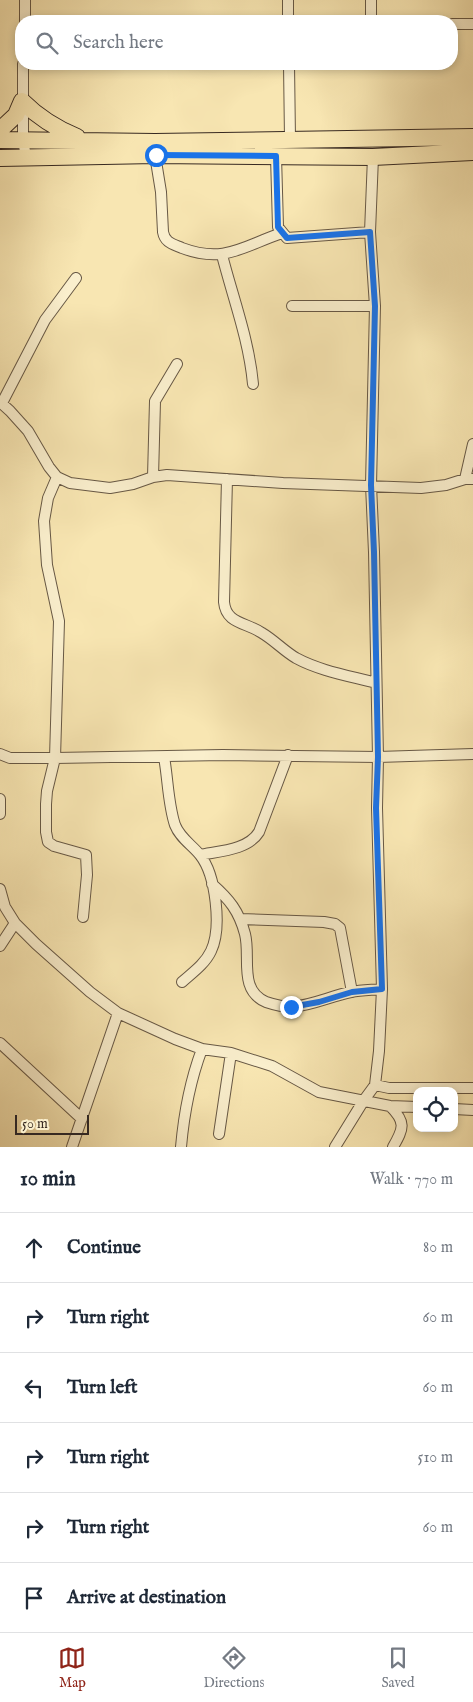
<!DOCTYPE html>
<html lang="en">
<head>
<meta charset="utf-8">
<style>
  :root { --surface:#fff; --page:#f6f6f7; --text:#1f2937; --muted:#747a83; --line:#e0e1e3; --accent:#8f2418 }
  body { margin:0; font-family:"IM FELL English",serif; background:var(--page); color:var(--text) }
  .controls { position:absolute; right:15px; bottom:15px; display:grid; overflow:hidden; border-radius:10px; box-shadow:0 2px 8px #0003 }
  .controls button { width:45px; height:45px; display:grid; place-items:center; padding:0; border:0; border-bottom:1px solid var(--line); background:var(--surface); color:var(--text); font:25px sans-serif }
  .scale { position:absolute; left:15px; bottom:12px; width:74px; box-sizing:border-box; padding-left:5px; border:2px solid #372921; border-top:0; font-size:14px; line-height:18px; white-space:nowrap; color:#372921; -webkit-text-stroke:4px #faefcd; paint-order:stroke }
  .stop { position:absolute; width:15px; height:15px; margin:-11px; border:4px solid #1a73e8; border-radius:50%; background:#fff }
  .stop.end { background:#1a73e8; border-color:#fff; box-shadow:0 1px 5px #0008 }
  .list { margin:0; padding:0; list-style:none }
  h2 { display:flex; justify-content:space-between; align-items:center; height:65px; margin:0; padding:0 20px; font-size:21px }
  h2 small { font-size:16px; font-weight:400; color:var(--muted) }
  .list li { display:grid; grid-template-columns:32px 1fr auto; gap:15px; align-items:center; box-sizing:border-box; height:70px; padding:0 20px; border-top:1px solid var(--line) }
  .list b { display:block; font-size:19px; white-space:nowrap }
  .list em { font-size:16px; font-style:normal; color:var(--muted) }
  .icon { flex:none; width:28px; height:28px; fill:none; stroke:currentColor; stroke-width:2; stroke-linecap:round; stroke-linejoin:round }
  .map { position:relative; flex:none; width:473px; height:1147px; overflow:hidden }
  .search { position:absolute; background:var(--surface); box-shadow:0 2px 8px #0003; left:15px; right:15px; top:15px; height:55px; display:flex; align-items:center; gap:12px; box-sizing:border-box; padding:0 18px; border-radius:20px; color:var(--muted); font-size:19px }
  .sheet { height:485px; background:var(--surface) }
  nav { display:flex; justify-content:space-around; align-items:center; box-sizing:border-box; height:70px; border-top:1px solid var(--line); background:var(--surface); font-size:14px; color:var(--muted) }
  nav a { display:grid; justify-items:center; gap:2px }
  nav .on { color:var(--accent) }
  .map>svg:first-child { display:block }
  .lines { fill:none; stroke-linecap:round; stroke-linejoin:round }
  .street-casing { stroke:#675845; stroke-width:12 }
  .primary-casing { stroke:#372921; stroke-width:18 }
  .street { stroke:#faefcd; stroke-width:10 }
  .primary { stroke:#f8e6b2; stroke-width:16 }
  .route { stroke:#1a73e8; stroke-width:6 }
</style>
</head>
<body>
<div class="map">
<svg width="473" height="1147" viewBox="0 0 473 1147">
  <rect width="100%" height="100%" fill="#f8e6b2"/>
  <filter id="stains"><feTurbulence type="fractalNoise" baseFrequency=".004" numOctaves="4"/><feColorMatrix values="0 0 0 0 .2 0 0 0 0 .09 0 0 0 0 .02 0 0 0 .5 -.17"/></filter>
  <radialGradient id="worn" r=".72"><stop offset=".6" stop-color="#630" stop-opacity="0"/><stop offset="1" stop-color="#630" stop-opacity=".3"/></radialGradient>
  <g class="lines">
    <defs>
      <path id="street" d="M288 0V21
        M25 21V0
        M288 21H303
        M371 21V0
        M452 24H473
        M23 64V140L26 157
        M289 64 290 139
        M155 155 161 192 163 232C165 243 173 244 182 248 225 264 243 246 282 233
        M276 156 278 227 287 238 370 232
        M222 255C233 298 249 340 253 384
        M292 306H375
        M0 402 10 411 28 431 49 467 57 477 70 483 110 488 133 484 153 477 167 475 283 483 421 488 446 485 465 479H473
        M2 403 45 320 76 278
        M57 477 48 498 44 521 47 565 59 621 55 758 47 791 46 804V832L48 842 54 846 86 855 87 875 83 917
        M153 477 155 401 177 364
        M227 479 224 602C226 624 246 622 262 633 274 640 284 651 296 658 320 671 350 676 376 683
        M465 479 473 444
        M0 754 10 758H55L223 755 378 757 473 754
        M164 757C168 779 168 804 175 825 180 838 192 845 200 855 216 875 222 928 211 951 205 964 192 973 182 982
        M0 799V814
        M200 855C220 851 248 850 259 832L288 755
        M212 884C229 899 239 911 245 934 251 957 238 990 266 1002 275 1005 283 1007 292 1007 313 1005 331 996 351 992 361 990 372 990 382 989
        M0 889 5 907 15 923 36 944 90 992 118 1013 175 1039 202 1049 231 1053 272 1066 319 1092 390 1106 417 1107
        M240 919 324 922 335 924 340 928 352 992
        M0 946 15 923
        M0 1043 82 1119
        M375 1085 389 1088H473
        M390 1106C406 1122 404 1128 393 1147
        M454 1109 473 1110
        M219 1134 231 1053
        M72 1147 118 1013
        M181 1147C184 1113 190 1081 202 1049
        M335 1147 364 1100 375 1085 379 1051 382 989 377 808 378 757 374 552 371 485 375 306 370 232 373 157"/>
      <path id="primary" d="M0 130 16 115 22 101C39 118 55 128 77 137
        M0 140 155 142 473 137
        M0 158 155 155 373 157 473 152"/>
    </defs>
    <!-- street casing -->
    <use href="#street" class="street-casing"/>
    <!-- primary casing -->
    <use href="#primary" class="primary-casing"/>
    <!-- street -->
    <use href="#street" class="street"/>
    <!-- primary -->
    <use href="#primary" class="primary"/>
  </g>
  <g class="lines">
    <!-- route -->
    <path class="route" d="M156 155 276 156 278 227 287 238 370 232 375 306 371 485 374 552 378 757 376 808 382 989 352 992 319 1002 291 1007"/>
  </g>
  <rect width="100%" height="100%" filter="url(#stains)"/>
  <rect width="100%" height="100%" fill="url(#worn)"/>
</svg>
<div class="controls">
<button><svg class="icon" aria-label="locate" viewBox="0 0 24 24"><circle cx="12" cy="12" r="6"/><path d="M12 2v4M12 18v4M2 12h4M18 12h4"/></svg></button>
</div>
<div class="scale">50 m</div>
<div class="stop" style="left:156px;top:155px"></div>
<div class="stop end" style="left:291px;top:1007px"></div>
<div class="search"><svg class="icon" aria-label="search" viewBox="0 0 24 24"><circle cx="10" cy="10" r="6"/><path d="M15 15l6 6"/></svg>Search here</div>
</div>
<section class="sheet">
<h2>10 min<small>Walk · 770 m</small></h2>
<ul class="list">
<li><svg class="icon" aria-label="ahead" viewBox="0 0 24 24"><path d="M12 20V5M6 11l6-6 6 6"/></svg><div><b>Continue</b></div><em>80 m</em></li>
<li><svg class="icon" aria-label="right" viewBox="0 0 24 24"><path d="M7 20v-9h11M14 6l5 5-5 5"/></svg><div><b>Turn right</b></div><em>60 m</em></li>
<li><svg class="icon" aria-label="left" viewBox="0 0 24 24"><path d="M17 20v-9H6M10 6l-5 5 5 5"/></svg><div><b>Turn left</b></div><em>60 m</em></li>
<li><svg class="icon" aria-label="right" viewBox="0 0 24 24"><path d="M7 20v-9h11M14 6l5 5-5 5"/></svg><div><b>Turn right</b></div><em>510 m</em></li>
<li><svg class="icon" aria-label="right" viewBox="0 0 24 24"><path d="M7 20v-9h11M14 6l5 5-5 5"/></svg><div><b>Turn right</b></div><em>60 m</em></li>
<li><svg class="icon" aria-label="arrive" viewBox="0 0 24 24"><path d="M6 21V4h12l-3 4 3 4H6"/></svg><div><b>Arrive at destination</b></div></li>
</ul>
</section>
<nav>
<a class="on"><svg class="icon" aria-label="map" viewBox="0 0 24 24"><path d="M3 6l6-2 6 2 6-2v14l-6 2-6-2-6 2zM9 4v14M15 6v14"/></svg>Map</a>
<a><svg class="icon" aria-label="directions" viewBox="0 0 24 24"><path d="M12 3l9 9-9 9-9-9zM9 14v-3h6M13 9l2 2-2 2"/></svg>Directions</a>
<a><svg class="icon" aria-label="saved" viewBox="0 0 24 24"><path d="M7 4h10v16l-5-4-5 4z"/></svg>Saved</a>
</nav>
</body>
</html>
